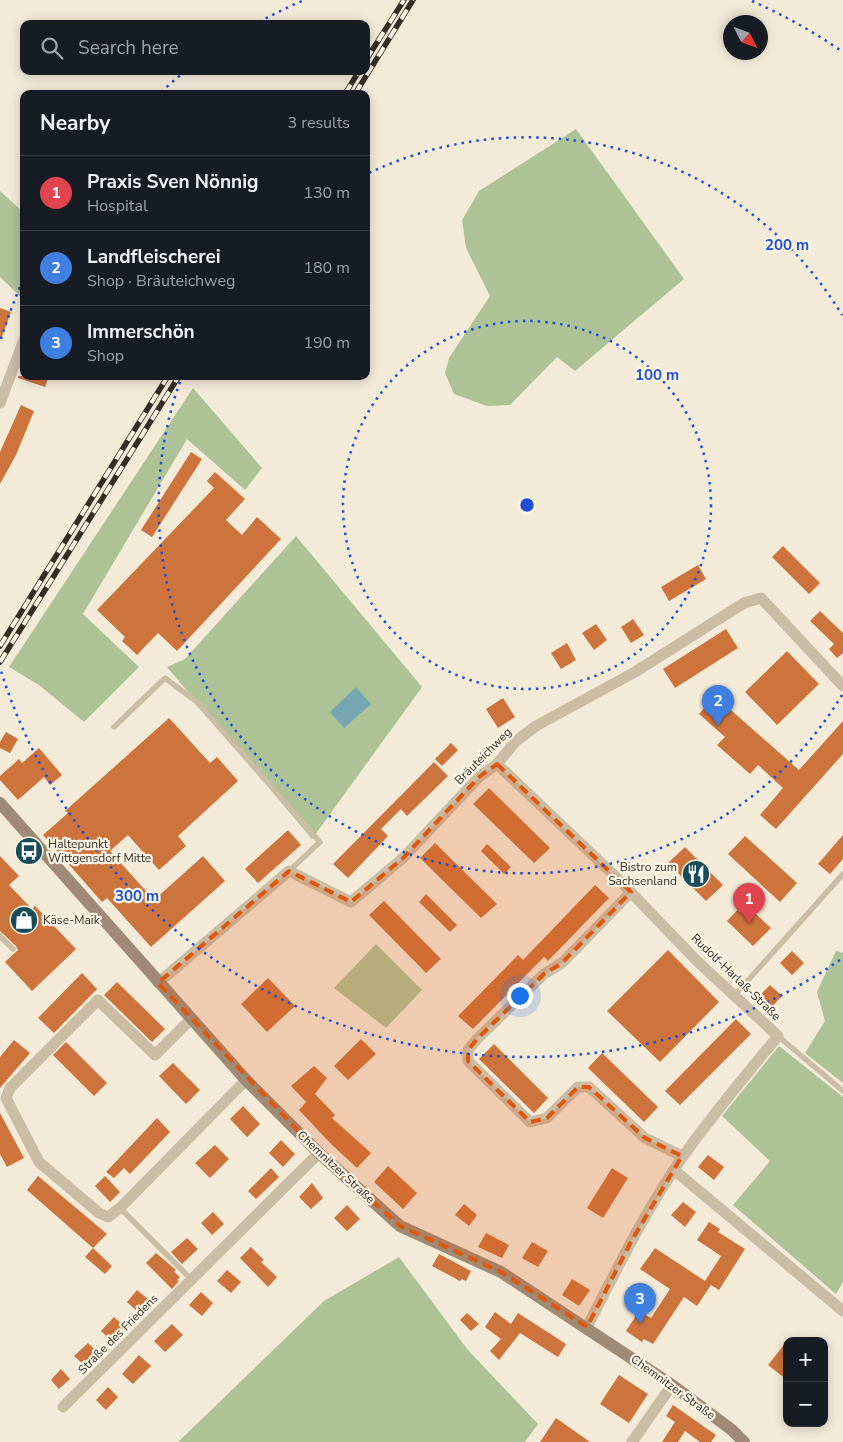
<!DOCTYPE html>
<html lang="en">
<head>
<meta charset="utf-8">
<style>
  :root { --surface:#171b24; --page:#242831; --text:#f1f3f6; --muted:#9ea1a6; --line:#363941; --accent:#d93025 }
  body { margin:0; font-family:"Nunito Sans",sans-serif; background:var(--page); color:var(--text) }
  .controls { position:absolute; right:15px; bottom:15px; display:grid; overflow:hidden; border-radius:10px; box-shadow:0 2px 12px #0003 }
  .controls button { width:45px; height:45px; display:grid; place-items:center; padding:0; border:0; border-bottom:1px solid var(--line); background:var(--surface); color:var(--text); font:25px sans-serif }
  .compass { position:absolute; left:723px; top:15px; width:45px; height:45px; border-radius:50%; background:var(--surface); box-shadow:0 2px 12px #0003; rotate:132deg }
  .you { position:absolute; left:519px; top:995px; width:18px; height:18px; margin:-12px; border:4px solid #fff; border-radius:50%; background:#1a73e8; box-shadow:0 0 0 8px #1a73e833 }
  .badge { display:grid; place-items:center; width:32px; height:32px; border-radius:50%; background:var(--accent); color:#fff; font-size:16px; font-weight:700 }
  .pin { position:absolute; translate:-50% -41px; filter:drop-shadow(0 1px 2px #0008) }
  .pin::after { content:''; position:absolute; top:26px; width:18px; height:15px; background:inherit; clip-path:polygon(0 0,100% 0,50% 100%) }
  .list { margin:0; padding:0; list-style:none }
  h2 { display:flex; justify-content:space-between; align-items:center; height:65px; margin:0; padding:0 20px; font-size:21px }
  h2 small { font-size:16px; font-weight:400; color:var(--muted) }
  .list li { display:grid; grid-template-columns:32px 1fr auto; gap:15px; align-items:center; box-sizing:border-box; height:75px; padding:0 20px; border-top:1px solid var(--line) }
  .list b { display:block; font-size:19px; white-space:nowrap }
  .list p { margin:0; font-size:16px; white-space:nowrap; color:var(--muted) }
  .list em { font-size:16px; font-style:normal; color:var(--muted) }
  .icon { flex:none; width:28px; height:28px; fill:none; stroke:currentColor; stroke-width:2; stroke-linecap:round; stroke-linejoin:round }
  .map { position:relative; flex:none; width:843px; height:1442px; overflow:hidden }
  .search { position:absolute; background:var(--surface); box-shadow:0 2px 12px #0003; left:20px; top:20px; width:350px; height:55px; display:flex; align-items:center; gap:12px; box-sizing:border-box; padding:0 18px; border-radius:10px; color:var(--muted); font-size:19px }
  .panel { position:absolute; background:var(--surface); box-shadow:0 2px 12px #0003; left:20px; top:90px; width:350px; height:290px; border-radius:10px }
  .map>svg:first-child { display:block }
  .green { fill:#aec298 }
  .water { fill:#76a6b1 }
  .building { fill:#cd743c }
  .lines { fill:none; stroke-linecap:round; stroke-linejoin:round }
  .lane { stroke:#cbbca4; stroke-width:5.5 }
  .street { stroke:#cbbca4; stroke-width:11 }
  .secondary { stroke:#9f8a75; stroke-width:12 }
  .rail-casing { stroke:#362d26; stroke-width:5.5 }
  .rail { stroke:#faf4e5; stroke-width:4; stroke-dasharray:11; stroke-linecap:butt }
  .marked { fill:#df570d; fill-opacity:0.2; stroke:#df570d; stroke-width:4; stroke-dasharray:10 6; stroke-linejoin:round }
  .ring { fill:none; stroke:#1d4ed8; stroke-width:2.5; stroke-dasharray:2.5 5 }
  .labels { text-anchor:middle; stroke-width:4.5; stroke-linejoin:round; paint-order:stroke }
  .street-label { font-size:12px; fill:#362d26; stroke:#faf4e5 }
  .poi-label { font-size:12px; fill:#362d26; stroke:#faf4e5; text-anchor:start }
  .centre { fill:#1d4ed8; stroke:#faf4e5; stroke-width:2.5 }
  .ring-label { font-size:15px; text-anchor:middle; font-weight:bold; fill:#1d4ed8; stroke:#faf4e5; stroke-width:4.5; stroke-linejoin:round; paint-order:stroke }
</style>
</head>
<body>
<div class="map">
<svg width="843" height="1442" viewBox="0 0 843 1442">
  <rect width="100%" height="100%" fill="#f3ead8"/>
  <!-- green -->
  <path class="green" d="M576 129 684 279 575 371 557 357 510 405 487 406 454 394 445 373 449 358 490 296 466 248 462 220 479 191Z
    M0 191 24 213V300L0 277Z
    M193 388 262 468 245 490 187 439 83 614 139 667 84 722 39 685 9 667Z
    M296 536 422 687 312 839 167 667 185 659Z
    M376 944 422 990 386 1028 334 988Z
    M836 951 843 953V1083L805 1053 825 1021 817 992Z
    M779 1046 843 1097V1282L836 1294 733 1205 770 1161 722 1116Z
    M399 1257 467 1349 538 1424 525 1442H178L324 1301Z"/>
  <!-- water -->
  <path class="water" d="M356 687 371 704 344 728 330 712Z"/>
  <!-- building -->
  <path class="building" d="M0 308 11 312 1 339H0Z
    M18 376H49L45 387 18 378Z
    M21 405 34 411 16 455 0 484V452Z
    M191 452 202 459 152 537 141 530Z
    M215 472 245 499 226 520 242 535 257 517 281 539 177 651 158 633 137 655 122 641 125 637 97 610 214 488 207 481Z
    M783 546 820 583 809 594 772 557Z
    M698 565 706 579 669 601 661 587Z
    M820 611 843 633V653L837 658 829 649 834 644 810 621Z
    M633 619 644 635 631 643 621 627Z
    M596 624 607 640 594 650 582 633Z
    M726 629 738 648 675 688 663 669Z
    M567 643 576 660 561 669 551 653Z
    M787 651 819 684 777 725 745 692Z
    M715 696 799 770 843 721V754L776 829 760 815 783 788 758 765 750 774 717 745 725 737 699 714Z
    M503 698 515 717 498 728 486 709Z
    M169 718 210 763 217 757 238 781 178 836 186 846 159 870 128 835 110 851 154 900 203 856 225 881 151 947 107 898 102 902 43 835 68 813 65 811Z
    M6 732 18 739 10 753 0 748V742Z
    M451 743 458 750 442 766 435 759Z
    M39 748 62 775 50 785 44 777 18 800 0 780V776L19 759 22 763Z
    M434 762 448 776 407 816 401 809 381 829 388 836 348 878 333 864Z
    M489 788 550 848 534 863 473 804Z
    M288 830 301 845 258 883 245 869Z
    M843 835V859L830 874 818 864Z
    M745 836 797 883 780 902 728 854Z
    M435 843 497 904 481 918 420 858Z
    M487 844 511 867 504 874 481 851Z
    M685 847 723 885 706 901 668 863Z
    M0 856 19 876 9 885 32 909 35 906 76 949 32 991 5 962 18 950 16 946 0 931Z
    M595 885 609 898 548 961 544 957 473 1029 458 1016 518 955 523 960Z
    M426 894 457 925 450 932 419 902Z
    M384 901 441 959 426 973 369 915Z
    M744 903 771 928 753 946 727 921Z
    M668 950 719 1002 660 1062 607 1011Z
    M792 951 804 963 792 975 780 963Z
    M82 973 97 989 54 1033 38 1018Z
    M268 978 295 1006 267 1032 241 1004Z
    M117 982 165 1029 152 1042 104 995Z
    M770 985 782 996 767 1012 755 1000Z
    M736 1019 751 1034 680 1105 665 1091Z
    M361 1039 376 1054 348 1080 334 1066Z
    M14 1040 30 1053 0 1088V1057Z
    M66 1042 107 1083 94 1096 53 1055Z
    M494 1044 548 1098 534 1113 479 1059Z
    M602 1053 658 1107 644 1122 588 1068Z
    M173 1063 200 1090 186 1104 159 1076Z
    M314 1066 327 1078 315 1094 335 1115 332 1118 371 1153 357 1168 331 1144 299 1110 306 1102 291 1086Z
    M243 1106 260 1124 247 1137 230 1119Z
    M0 1113 24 1158 7 1167 0 1154Z
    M157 1118 170 1132 130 1174 124 1168 114 1178 106 1172Z
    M281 1140 295 1154 283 1167 269 1153Z
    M215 1145 229 1159 210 1178 195 1163Z
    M708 1155 724 1167 714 1180 698 1167Z
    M388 1166 417 1193 403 1209 374 1182Z
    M271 1168 279 1177 256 1199 248 1191Z
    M612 1168 628 1178 603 1218 587 1208Z
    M38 1176 107 1234 93 1248 27 1190Z
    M105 1176 120 1192 110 1202 95 1186Z
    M312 1183 323 1198 311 1209 299 1197Z
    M683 1202 696 1212 685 1227 671 1215Z
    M464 1204 477 1215 469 1226 455 1215Z
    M347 1205 360 1219 347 1231 334 1218Z
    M213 1212 224 1224 212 1235 201 1223Z
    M709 1222 720 1229 718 1232 745 1249 719 1290 711 1285 697 1306 684 1297 653 1344 644 1339 642 1342 626 1331 639 1311 651 1318 670 1289 640 1269 655 1248 705 1281 721 1256 697 1240Z
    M486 1233 509 1245 502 1258 478 1247Z
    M187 1238 198 1249 182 1264 171 1252Z
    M532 1242 548 1251 538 1267 522 1258Z
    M251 1247 264 1260 261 1262 277 1277 268 1287 240 1258Z
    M93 1248 112 1266 105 1274 85 1257Z
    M156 1253 176 1270 174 1272 180 1277 177 1280 179 1281 172 1289 146 1263Z
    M439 1254 471 1271 466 1281 462 1279 460 1281 432 1266Z
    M227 1270 241 1282 231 1293 217 1281Z
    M572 1279 590 1290 579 1306 562 1295Z
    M137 1290 149 1300 138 1312 127 1302Z
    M201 1292 213 1303 202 1316 189 1305Z
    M495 1312 511 1324 518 1313 566 1344 558 1357 520 1333 499 1360 490 1351 501 1339 485 1327Z
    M467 1313 479 1324 471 1331 460 1320Z
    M114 1317 125 1327 112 1341 101 1331Z
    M172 1324 183 1335 165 1352 154 1341Z
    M787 1341V1380L768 1365Z
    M88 1343 97 1352 84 1365 74 1356Z
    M139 1355 151 1366 133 1384 122 1374Z
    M61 1369 70 1379 59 1389 51 1380Z
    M619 1375 648 1394 629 1423 600 1404Z
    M108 1387 118 1397 106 1410 96 1400Z
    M673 1405 716 1435 711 1442H700L685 1431 678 1442H662L675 1422 666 1416Z
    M556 1418 590 1442H540Z"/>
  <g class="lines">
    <!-- lane -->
    <path class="lane" d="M114 727 165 678 197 702 320 842 289 871
      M0 936 13 949
      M734 996 843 874
      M778 1036 843 1091
      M120 1208 192 1280"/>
    <!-- street -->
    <path class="street" d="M0 403 24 340
      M497 764 618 879 698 962 778 1036C746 1075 713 1114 684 1155 646 1209 617 1269 587 1327
      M631 892 562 963 544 974 477 1039 468 1050V1061L530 1122 547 1118 578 1087H589L645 1138 682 1156
      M158 983 289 871 351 902 403 858 479 777 497 764 516 741 536 726 635 672 744 603 761 598 843 686
      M191 1019 155 1055 98 1000 10 1088 6 1098 39 1162 99 1213 108 1217 120 1208 246 1080
      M674 1170 843 1311
      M63 1407 319 1153
      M632 1442 672 1385"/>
    <!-- secondary -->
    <path class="secondary" d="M0 803 246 1080 319 1153 400 1226 501 1272 672 1385 732 1430 744 1442"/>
    <defs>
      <path id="rail" d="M366 60 404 0
        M345 94 359 71
        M355 94 413 0
        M0 646 168 376
        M0 662 179 376"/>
    </defs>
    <!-- rail casing -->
    <use href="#rail" class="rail-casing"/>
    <!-- rail -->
    <use href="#rail" class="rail"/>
  </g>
  <!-- marked area -->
  <path class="marked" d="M497 764 631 892 562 963 544 974 477 1039 468 1050V1061L530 1122 547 1118 578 1087H589L645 1138 682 1156 632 1240 587 1327 501 1272 400 1226 319 1153 158 983 289 871 351 902 403 858 479 777Z"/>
  <!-- distance rings -->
  <g class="ring">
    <circle cx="527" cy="505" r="184"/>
    <path d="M842 695A368 368 0 0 1 181 379M369 173A368 368 0 0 1 842 315"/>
    <path d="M840 960A552 552 0 0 1 1 671M1 339A552 552 0 0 1 23 280M161 92A552 552 0 0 1 183 73M259 22A552 552 0 0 1 302 1M752 1A552 552 0 0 1 840 50"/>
  </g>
  <!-- icons -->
  <defs>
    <symbol id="bus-disc" viewBox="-11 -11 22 22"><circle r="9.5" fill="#194c5a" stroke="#faf4e5"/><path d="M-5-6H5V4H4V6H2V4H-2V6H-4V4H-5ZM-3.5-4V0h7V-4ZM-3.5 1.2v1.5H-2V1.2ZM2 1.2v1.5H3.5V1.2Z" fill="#fff"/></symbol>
    <symbol id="restaurant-disc" viewBox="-11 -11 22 22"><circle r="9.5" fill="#194c5a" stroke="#faf4e5"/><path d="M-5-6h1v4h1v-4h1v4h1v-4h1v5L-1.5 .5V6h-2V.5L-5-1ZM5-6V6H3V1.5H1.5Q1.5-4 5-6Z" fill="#fff"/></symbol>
    <symbol id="shop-disc" viewBox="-11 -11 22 22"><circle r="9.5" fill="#194c5a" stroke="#faf4e5"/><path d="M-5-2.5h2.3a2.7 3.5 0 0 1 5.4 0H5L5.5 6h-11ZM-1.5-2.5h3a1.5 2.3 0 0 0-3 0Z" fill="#fff"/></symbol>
  </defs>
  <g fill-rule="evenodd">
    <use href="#bus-disc" x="13" y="835" width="32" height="32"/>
    <use href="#restaurant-disc" x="680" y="858" width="32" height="32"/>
    <use href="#shop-disc" x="8" y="904" width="32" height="32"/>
  </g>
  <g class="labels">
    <!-- street labels -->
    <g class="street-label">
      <text transform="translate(483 756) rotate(-45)" y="4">Bräuteichweg</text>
      <text transform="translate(736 977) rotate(44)" y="4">Rudolf-Harlaß-Straße</text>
      <text transform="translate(336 1167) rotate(43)" y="4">Chemnitzer Straße</text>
      <text transform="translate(118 1334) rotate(-45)" y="4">Straße des Friedens</text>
      <text transform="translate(673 1387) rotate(36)" y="4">Chemnitzer Straße</text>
    </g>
    <!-- poi labels -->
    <g class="poi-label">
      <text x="48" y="848">Haltepunkt<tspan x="48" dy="14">Wittgensdorf Mitte</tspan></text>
      <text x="677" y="871" text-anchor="end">Bistro zum<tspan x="677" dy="14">Sachsenland</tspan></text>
      <text x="43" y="924">Käse-Maik</text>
    </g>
  </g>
  <circle cx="527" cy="505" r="8" class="centre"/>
  <g class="ring-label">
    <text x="787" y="250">200 m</text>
    <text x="657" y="380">100 m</text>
    <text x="137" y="901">300 m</text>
  </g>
</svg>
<div class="controls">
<button>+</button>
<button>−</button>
</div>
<svg class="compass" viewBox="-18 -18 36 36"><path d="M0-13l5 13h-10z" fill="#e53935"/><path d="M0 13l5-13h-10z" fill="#9ea1a6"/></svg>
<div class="you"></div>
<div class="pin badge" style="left:749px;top:924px;background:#e0444e">1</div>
<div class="pin badge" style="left:718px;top:726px;background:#3f7fe0">2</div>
<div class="pin badge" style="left:640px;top:1324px;background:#3f7fe0">3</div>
<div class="search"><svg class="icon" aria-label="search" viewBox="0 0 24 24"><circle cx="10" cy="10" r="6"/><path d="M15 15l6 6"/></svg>Search here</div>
<section class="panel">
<h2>Nearby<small>3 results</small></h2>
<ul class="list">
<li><span class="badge" style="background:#e0444e">1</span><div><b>Praxis Sven Nönnig</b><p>Hospital</p></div><em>130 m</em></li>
<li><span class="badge" style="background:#3f7fe0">2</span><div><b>Landfleischerei</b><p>Shop · Bräuteichweg</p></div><em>180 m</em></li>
<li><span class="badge" style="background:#3f7fe0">3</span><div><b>Immerschön</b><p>Shop</p></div><em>190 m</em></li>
</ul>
</section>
</div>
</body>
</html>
